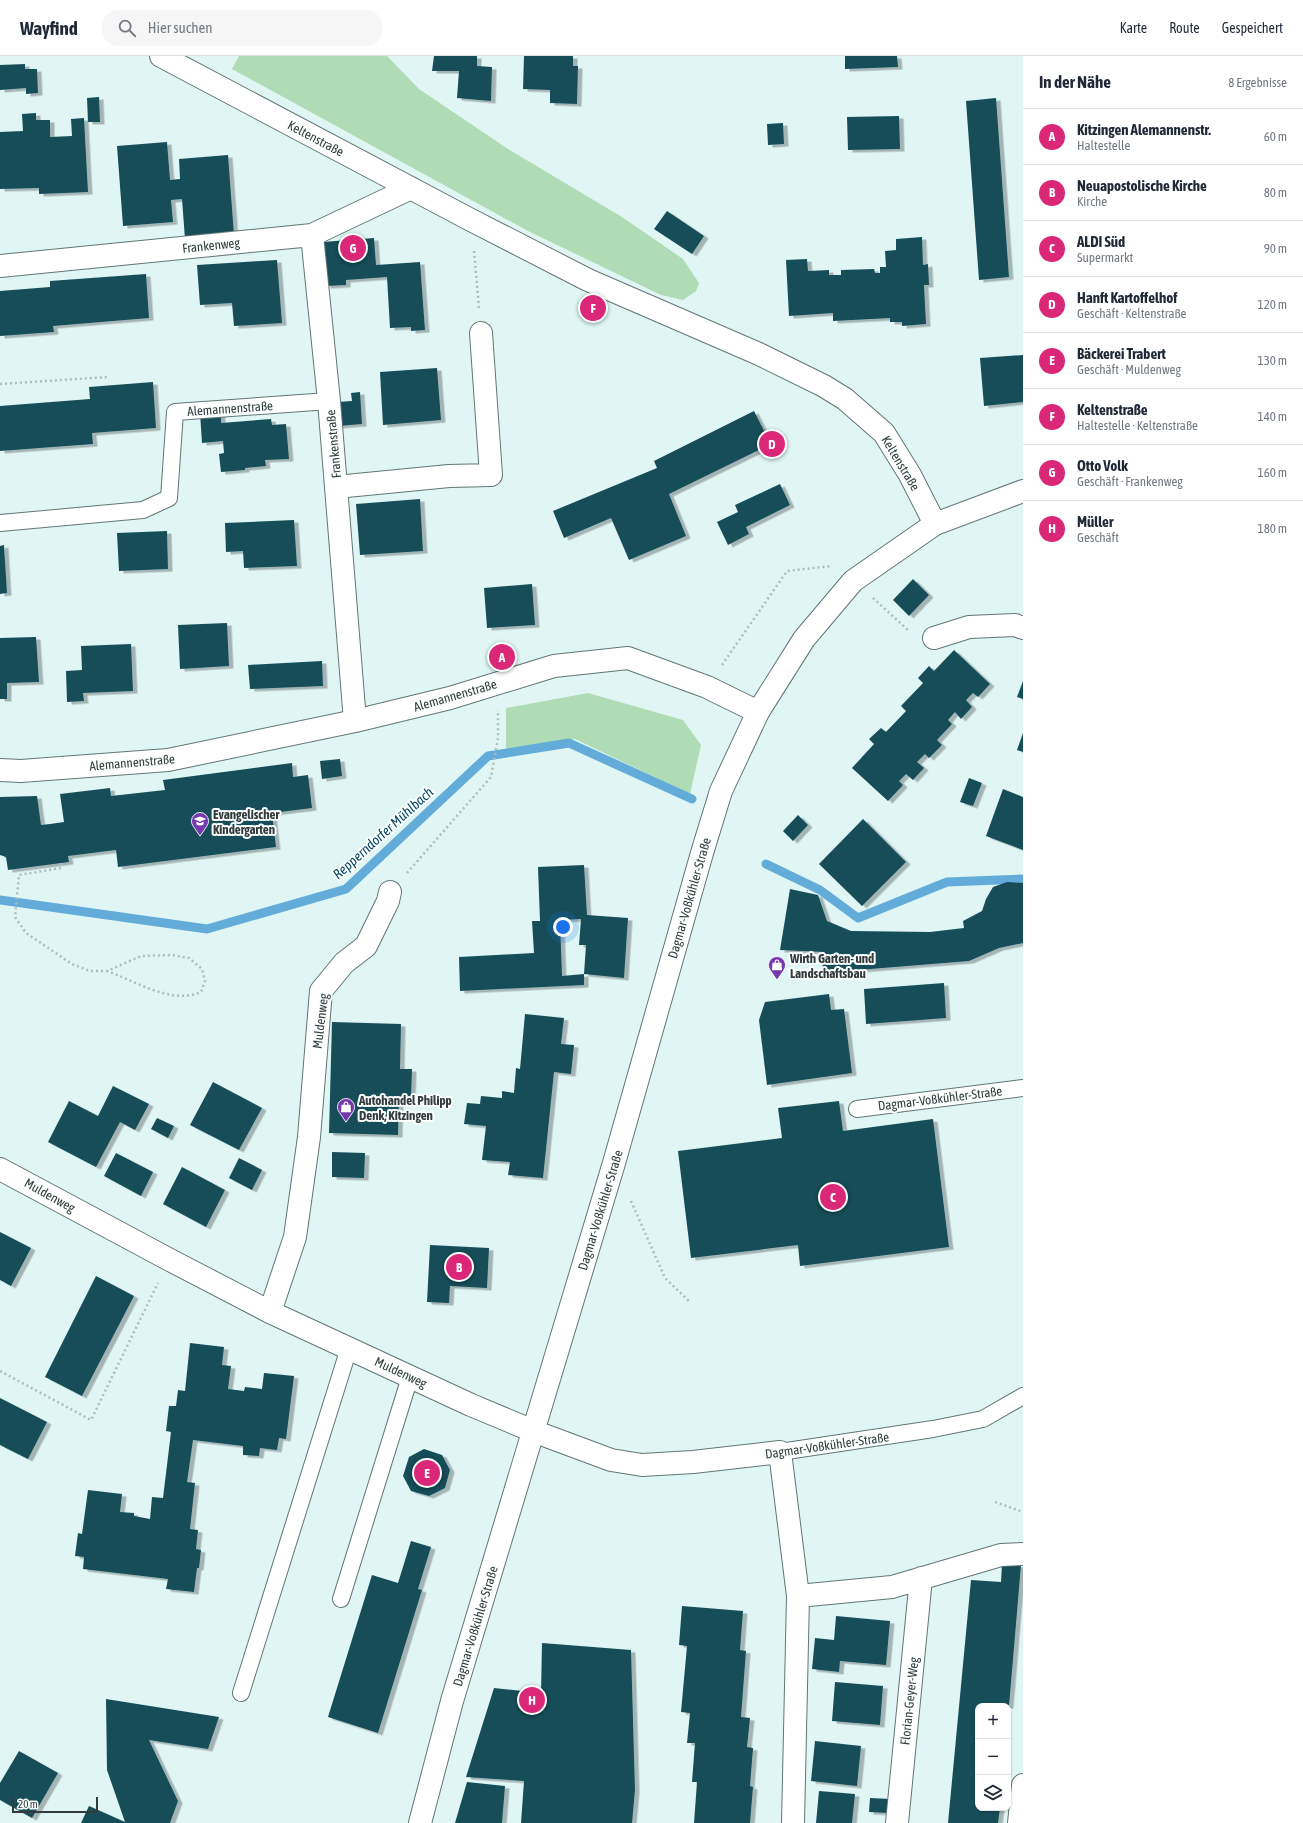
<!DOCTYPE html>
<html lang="de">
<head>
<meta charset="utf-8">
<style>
  :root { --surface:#fff; --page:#f6f6f7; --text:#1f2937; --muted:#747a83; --line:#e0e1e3; --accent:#db2777 }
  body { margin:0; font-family:"Asap Condensed",sans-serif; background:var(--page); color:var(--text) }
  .controls { position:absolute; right:12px; bottom:12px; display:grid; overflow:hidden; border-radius:8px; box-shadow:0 1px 3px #0004 }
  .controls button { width:36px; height:36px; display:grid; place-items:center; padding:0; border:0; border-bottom:1px solid var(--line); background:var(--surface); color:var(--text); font:20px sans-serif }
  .scale { position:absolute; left:12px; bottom:10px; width:86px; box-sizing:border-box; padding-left:4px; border:2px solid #333c3c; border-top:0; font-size:11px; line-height:14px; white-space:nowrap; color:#333c3c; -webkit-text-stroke:3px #fafffe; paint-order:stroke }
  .you { position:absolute; left:563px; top:871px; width:14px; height:14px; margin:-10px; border:3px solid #fff; border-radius:50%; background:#1a73e8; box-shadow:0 0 0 6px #1a73e833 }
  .badge { display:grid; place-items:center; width:26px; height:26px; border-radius:50%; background:var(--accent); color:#fff; font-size:13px; font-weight:700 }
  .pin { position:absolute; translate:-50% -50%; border:2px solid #fff; box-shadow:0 1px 4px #0006 }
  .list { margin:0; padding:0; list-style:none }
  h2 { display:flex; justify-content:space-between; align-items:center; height:52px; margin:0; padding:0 16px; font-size:17px }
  h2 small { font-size:13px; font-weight:400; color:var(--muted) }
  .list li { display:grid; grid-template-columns:26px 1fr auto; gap:12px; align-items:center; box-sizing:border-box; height:56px; padding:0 16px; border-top:1px solid var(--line) }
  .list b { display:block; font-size:15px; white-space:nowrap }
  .list p { margin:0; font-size:13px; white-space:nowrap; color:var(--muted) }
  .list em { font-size:13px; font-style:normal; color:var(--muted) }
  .icon { flex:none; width:22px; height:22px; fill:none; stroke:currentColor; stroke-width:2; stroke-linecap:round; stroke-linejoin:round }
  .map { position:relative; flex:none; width:1023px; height:1767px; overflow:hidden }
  header { display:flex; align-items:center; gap:24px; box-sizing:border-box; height:56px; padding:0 20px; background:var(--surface); border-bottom:1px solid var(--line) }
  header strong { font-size:19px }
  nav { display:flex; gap:22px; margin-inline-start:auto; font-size:14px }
  .search { width:280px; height:36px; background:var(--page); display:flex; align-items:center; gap:10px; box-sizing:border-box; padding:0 14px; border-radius:16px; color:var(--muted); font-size:15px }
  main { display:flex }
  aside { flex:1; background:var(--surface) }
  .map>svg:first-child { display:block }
  .green { fill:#afdcb5 }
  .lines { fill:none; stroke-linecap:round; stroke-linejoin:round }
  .stream { stroke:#63acd9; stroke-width:9 }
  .building { fill:#164d59; filter:url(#shadow) }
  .service-casing { stroke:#627675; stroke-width:18 }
  .minor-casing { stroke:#627675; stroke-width:24 }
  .tertiary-casing { stroke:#627675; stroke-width:24 }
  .path { stroke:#abbebd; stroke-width:2.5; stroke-dasharray:2 3; stroke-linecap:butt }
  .service { stroke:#fff; stroke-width:16 }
  .minor { stroke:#fff; stroke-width:22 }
  .tertiary { stroke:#fff; stroke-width:22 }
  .labels { text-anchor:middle; stroke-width:4; stroke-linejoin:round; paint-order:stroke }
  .street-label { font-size:13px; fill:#333c3c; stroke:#fafffe }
  .poi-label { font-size:13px; font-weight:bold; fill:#333c3c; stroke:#fafffe; text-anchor:start }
  .water-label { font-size:14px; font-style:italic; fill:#003e5c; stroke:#fafffe }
</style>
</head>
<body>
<header>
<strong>Wayfind</strong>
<div class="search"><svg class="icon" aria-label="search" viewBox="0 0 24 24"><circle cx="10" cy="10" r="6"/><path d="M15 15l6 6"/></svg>Hier suchen</div>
<nav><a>Karte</a><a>Route</a><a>Gespeichert</a></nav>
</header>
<main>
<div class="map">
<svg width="1023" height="1767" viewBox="0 0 1023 1767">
  <defs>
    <filter id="shadow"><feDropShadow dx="4.5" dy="2.5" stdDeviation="0" flood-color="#0004"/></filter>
  </defs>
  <rect width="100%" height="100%" fill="#dff6f4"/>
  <!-- green -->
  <path class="green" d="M239 0H387L419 33 508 93 622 161 683 203 699 227 696 235 683 244 661 239 528 175 232 13Z
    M588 637 683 664 701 689 690 738 575 683 506 693V652Z"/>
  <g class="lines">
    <!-- stream -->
    <path class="stream" d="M766 808 820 834 858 862 947 826 1023 823
      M0 844 207 873 346 833 488 700 569 687 692 743"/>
  </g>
  <!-- building -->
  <path class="building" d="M434 0H477V10L492 11 491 45 457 42 459 15H432Z
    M524 0H573V10H578L577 48 550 47V34L523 33Z
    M845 0H897L898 11 845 13Z
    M25 8V13H37L38 37 26 38V32L0 34V9Z
    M99 41 100 66H88L87 42Z
    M996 42 1009 221 979 224 966 45Z
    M36 57V64H50V81L72 80 71 63 84 62 88 136 39 138V132L0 133V76L23 75 22 58Z
    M899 60 900 93 848 94 847 61Z
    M783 67 784 88 768 89 767 68Z
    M167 86 170 124 180 123 179 103 228 99 234 179 185 183 182 143 171 144 173 166 123 170 117 90Z
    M667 155 704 180 692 198 654 173Z
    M922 181 923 209 928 208 929 229H924L926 268 902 270V266H890V262L833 265V257L789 260 786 204 807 203 808 215 829 214V219H841V214L874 213 875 217H880V211H886L885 195 896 194V183Z
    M374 182 376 209 420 206 425 274 411 275V271L390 272 387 221 346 224V229L326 230 323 186Z
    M277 204 282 267 234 270 232 247 200 249 197 209Z
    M146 218 149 262 53 270 54 276 0 280V235L50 231V225Z
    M1023 299V346L984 350 980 302Z
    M437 312 441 364 383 369 380 316Z
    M153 326 156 372 92 377 93 388 0 395V350L90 343 89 331Z
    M360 336 362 368 338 370 337 346 352 345 351 337Z
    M754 355 771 388 669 438 686 480 629 504 611 462 564 482 553 455 657 412 654 405Z
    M221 356V367L271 363 272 369 286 368 289 403 265 404 266 410 245 412V414L221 416 219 398 224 397 223 385 202 387 200 357Z
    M780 428 790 449 746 471 749 478 728 489 717 466 738 456 735 449Z
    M420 443 423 495 360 499 356 448Z
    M294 464 297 510 244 512 243 495 226 496 225 467Z
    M167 475 168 513 119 515 117 477Z
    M4 489 7 537 0 538V490Z
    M913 523 929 539 909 560 893 544Z
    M532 528 535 569 487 572 484 532Z
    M227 567 229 610 180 613 178 569Z
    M36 581 39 626 7 627V643H0V582Z
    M131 588 133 635 83 637 84 645 67 646 66 615 82 614 81 590Z
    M954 594 990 628 978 641 973 637 966 644 972 651 961 663 955 656 948 664 952 668 937 684 942 689 929 702 925 698 917 706 924 712 913 724 906 718 899 725 903 729 888 745 852 712 874 688 869 683 881 672 886 676 906 655 901 650 923 627 918 622 929 610 934 615Z
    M322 605 323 630 250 633 248 609Z
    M1023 625V643L1017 641Z
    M1023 677V696L1017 694Z
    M340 703 342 720 322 723 320 705Z
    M292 707 293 721 308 719 312 752 272 757 276 791 118 811 116 794 68 800 69 806 8 814 6 801 0 799V741L37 740 41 769 50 768 64 766 60 738 110 732 111 740 165 734 163 724Z
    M969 722 982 727 973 750 960 746Z
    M1003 733 1023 741V794L986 780Z
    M798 759 808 769 793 785 783 775Z
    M863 763 906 806 862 850 819 808Z
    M584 809 587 859 628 862 624 922 584 918 586 889H579L581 863 560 864 562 920 584 918V929L460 935 459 901 534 897 532 865H540L538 811Z
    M1007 826 1023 827V887L999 892 969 905 858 914 822 915 824 896 780 894 790 833 818 839 827 865 851 875 930 876 964 872 963 865 982 855 986 843 993 831Z
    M944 927 946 962 866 968 864 933Z
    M829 938 831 954 844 953 852 1017 767 1029 759 964 765 946Z
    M525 958 564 962 561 988 574 989 571 1018 554 1016 543 1122 508 1119 510 1106 482 1104 486 1070 464 1068 467 1047 480 1048 481 1040 502 1042V1035L514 1037 516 1012 520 1013Z
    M332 966 401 968 400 1013H412L411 1042 399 1041 398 1079 329 1077Z
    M213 1026 262 1052 239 1094 190 1069Z
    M113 1030 149 1048 135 1074 120 1066 96 1111 48 1086 69 1045 98 1060Z
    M839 1045 843 1075 933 1063 949 1191 800 1210 798 1189 691 1202 678 1095 782 1082 778 1052Z
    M157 1062 174 1070 168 1082 151 1073Z
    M332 1096 365 1097 364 1122 332 1121Z
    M116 1097 153 1116 141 1140 104 1120Z
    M239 1102 262 1114 252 1134 229 1122Z
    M182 1111 225 1134 206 1171 163 1148Z
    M0 1176 31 1192 11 1230 0 1224Z
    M430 1189 489 1192 487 1232 450 1230 449 1247 427 1246Z
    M96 1220 134 1240 82 1340 45 1321Z
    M190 1287 224 1291 222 1309 231 1310 228 1333 244 1335 245 1331 262 1333 264 1317 294 1320 286 1383 279 1382 277 1394 260 1392 259 1400 243 1399V1390L193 1384 187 1426 195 1427 190 1473 198 1474 196 1493 201 1494 199 1512H197L194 1536 166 1533 168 1523 83 1513 84 1501 75 1500 78 1477 82 1478 88 1434 122 1438 120 1456 134 1457V1460L150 1463 152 1441 163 1442 171 1376 166 1375 169 1350H176L178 1334 185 1335Z
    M0 1342 47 1366 28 1403 0 1389Z
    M424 1393 442 1399 450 1414 445 1432 429 1440 411 1435 403 1420 409 1401Z
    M411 1485 431 1491 418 1533 422 1534 378 1677 328 1661 372 1519 398 1527Z
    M1002 1508 1021 1509 1009 1650H978V1752H1000L998 1767H948L971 1524 1001 1526Z
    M682 1550 743 1555 740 1594 746 1595 741 1661 750 1662 747 1691 753 1692 750 1730 753 1731 750 1767H694L697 1726H692L695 1687H687L690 1657 681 1656 687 1590 679 1589Z
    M836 1560 890 1565 886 1609 840 1605 839 1616 812 1613 815 1582 834 1584Z
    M542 1587 631 1594 635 1734 632 1767H521L524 1725 466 1721 494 1632 541 1637Z
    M835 1626 883 1630 880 1669 832 1665Z
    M106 1643 219 1661 208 1693 149 1684 178 1745 170 1767H81L89 1750 125 1766 107 1714Z
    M815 1685 861 1690 857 1730 811 1725Z
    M19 1695 58 1717 32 1762 0 1744V1727Z
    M467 1726 505 1730 502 1767H455Z
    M819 1735 855 1738 852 1767H816Z
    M870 1742 890 1743 889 1757 869 1756Z"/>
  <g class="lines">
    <defs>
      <path id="service" d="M0 467 143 454 169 442 175 356 329 345
        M857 1053 1023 1032
        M780 1396 933 1373 983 1363 1023 1340
        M341 1543 410 1321
        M241 1637 349 1292"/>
      <path id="minor" d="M161 0 471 164 588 224 759 298 824 330 845 343 884 377 910 419 935 468
        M312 179 329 345 336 431
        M0 210 312 179 411 132
        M934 582 969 571 1015 569 1023 572
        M355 665 336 431 449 420 491 419 481 277
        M0 714 21 715 168 704 355 665 450 642 554 610 628 602 707 631 758 656
        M0 1113 170 1204 270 1256 471 1349 533 1375 611 1404 642 1409 693 1406 780 1396 798 1540 793 1767
        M270 1256 295 1181 309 1081 321 935 344 907 366 890 388 845 390 836
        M798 1540 892 1531 1001 1499 1023 1498
        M897 1767 921 1522
        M1019 1767 1023 1729"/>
      <path id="tertiary" d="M420 1767 452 1645 614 1107 702 797 721 735 758 656 804 583 853 525 935 468 1023 435"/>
    </defs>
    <!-- service casing -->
    <use href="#service" class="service-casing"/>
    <!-- minor casing -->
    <use href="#minor" class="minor-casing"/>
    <!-- tertiary casing -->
    <use href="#tertiary" class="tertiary-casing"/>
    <!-- path -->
    <path class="path" d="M474 195 479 252
      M0 328 108 321
      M873 542 909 575
      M722 609 787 515 831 510
      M61 807V812L19 819 15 861 26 877 72 908 90 915H107L141 900 172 899 189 902 202 913 205 925 201 936C172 949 135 925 107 915
      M407 817 491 721 498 682V654
      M631 1145 665 1222 690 1246
      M0 1315 91 1364 158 1227
      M995 1446 1023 1456"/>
    <!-- service -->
    <use href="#service" class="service"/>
    <!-- minor -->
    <use href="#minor" class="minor"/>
    <!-- tertiary -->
    <use href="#tertiary" class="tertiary"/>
  </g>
  <!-- icons -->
  <defs>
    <symbol id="school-pin" viewBox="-11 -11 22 30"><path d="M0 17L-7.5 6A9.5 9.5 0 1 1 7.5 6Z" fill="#7638ad" stroke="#fafffe"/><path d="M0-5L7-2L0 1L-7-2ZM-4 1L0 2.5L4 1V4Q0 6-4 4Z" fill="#fff"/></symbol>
    <symbol id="shop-pin" viewBox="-11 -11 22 30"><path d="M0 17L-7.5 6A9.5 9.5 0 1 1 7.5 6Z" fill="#7638ad" stroke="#fafffe"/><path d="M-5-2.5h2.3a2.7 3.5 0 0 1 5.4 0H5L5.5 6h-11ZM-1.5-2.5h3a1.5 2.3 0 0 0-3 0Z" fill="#fff"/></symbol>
  </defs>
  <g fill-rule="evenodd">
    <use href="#school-pin" x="190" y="755" width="20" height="27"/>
    <use href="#shop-pin" x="767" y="899" width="20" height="27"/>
    <use href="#shop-pin" x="336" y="1041" width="20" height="27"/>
  </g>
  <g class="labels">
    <!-- street labels -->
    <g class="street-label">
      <text transform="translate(316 82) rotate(28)" y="5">Keltenstraße</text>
      <text transform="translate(211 189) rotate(-6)" y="5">Frankenweg</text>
      <text transform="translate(230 352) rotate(-4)" y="5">Alemannenstraße</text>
      <text transform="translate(333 388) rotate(-95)" y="5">Frankenstraße</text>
      <text transform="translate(901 407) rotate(59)" y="5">Keltenstraße</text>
      <text transform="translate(455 639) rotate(-16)" y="5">Alemannenstraße</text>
      <text transform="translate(132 706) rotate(-5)" y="5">Alemannenstraße</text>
      <text transform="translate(689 842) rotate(-74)" y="5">Dagmar-Voßkühler-Straße</text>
      <text transform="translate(320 965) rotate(-83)" y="5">Muldenweg</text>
      <text transform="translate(940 1042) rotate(-7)" y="5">Dagmar-Voßkühler-Straße</text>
      <text transform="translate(50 1139) rotate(29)" y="5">Muldenweg</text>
      <text transform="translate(600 1154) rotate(-73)" y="5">Dagmar-Voßkühler-Straße</text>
      <text transform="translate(401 1316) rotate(25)" y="5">Muldenweg</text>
      <text transform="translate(827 1389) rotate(-8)" y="5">Dagmar-Voßkühler-Straße</text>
      <text transform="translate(475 1570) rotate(-73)" y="5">Dagmar-Voßkühler-Straße</text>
      <text transform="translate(909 1645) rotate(-84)" y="5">Florian-Geyer-Weg</text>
    </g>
    <!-- poi labels -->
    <g class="poi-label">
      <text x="213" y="763">Evangelischer<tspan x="213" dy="15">Kindergarten</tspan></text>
      <text x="790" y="907">Wirth Garten- und<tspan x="790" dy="15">Landschaftsbau</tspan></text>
      <text x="359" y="1049">Autohandel Philipp<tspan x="359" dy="15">Denk, Kitzingen</tspan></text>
    </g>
    <!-- water labels -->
    <g class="water-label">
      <text transform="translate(383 777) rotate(-42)" y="5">Repperndorfer Mühlbach</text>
    </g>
  </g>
</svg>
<div class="controls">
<button>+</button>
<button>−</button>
<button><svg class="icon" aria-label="layers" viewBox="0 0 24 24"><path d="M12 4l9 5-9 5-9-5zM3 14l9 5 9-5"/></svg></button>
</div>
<div class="scale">20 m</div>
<div class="you"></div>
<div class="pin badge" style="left:502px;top:601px">A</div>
<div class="pin badge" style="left:459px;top:1211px">B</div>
<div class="pin badge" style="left:833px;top:1141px">C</div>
<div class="pin badge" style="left:772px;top:388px">D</div>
<div class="pin badge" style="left:427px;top:1417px">E</div>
<div class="pin badge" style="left:593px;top:252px">F</div>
<div class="pin badge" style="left:353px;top:192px">G</div>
<div class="pin badge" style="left:532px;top:1644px">H</div>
</div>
<aside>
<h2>In der Nähe<small>8 Ergebnisse</small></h2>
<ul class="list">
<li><span class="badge">A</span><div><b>Kitzingen Alemannenstr.</b><p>Haltestelle</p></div><em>60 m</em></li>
<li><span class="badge">B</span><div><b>Neuapostolische Kirche</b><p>Kirche</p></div><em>80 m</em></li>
<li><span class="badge">C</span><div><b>ALDI Süd</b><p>Supermarkt</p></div><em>90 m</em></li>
<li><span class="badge">D</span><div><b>Hanft Kartoffelhof</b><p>Geschäft · Keltenstraße</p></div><em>120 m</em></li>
<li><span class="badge">E</span><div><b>Bäckerei Trabert</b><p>Geschäft · Muldenweg</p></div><em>130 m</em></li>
<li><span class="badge">F</span><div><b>Keltenstraße</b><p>Haltestelle · Keltenstraße</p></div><em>140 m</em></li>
<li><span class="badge">G</span><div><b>Otto Volk</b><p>Geschäft · Frankenweg</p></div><em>160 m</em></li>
<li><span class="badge">H</span><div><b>Müller</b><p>Geschäft</p></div><em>180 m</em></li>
</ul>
</aside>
</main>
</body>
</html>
